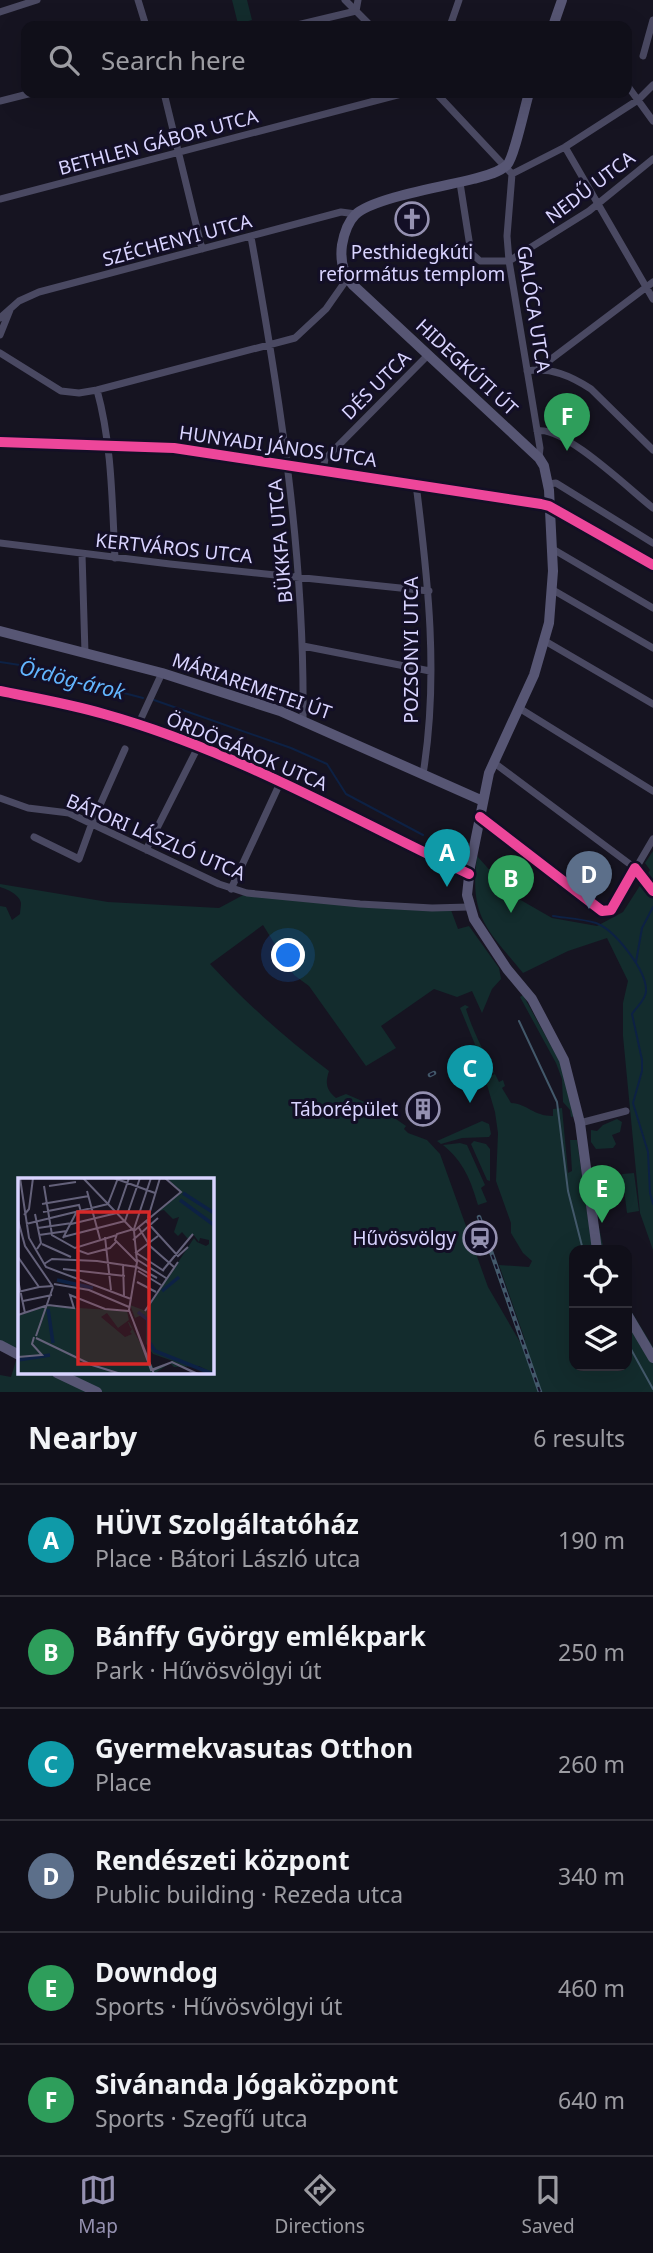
<!DOCTYPE html>
<html lang="en">
<head>
<meta charset="utf-8">
<style>
  :root { --surface:#100f19; --page:#191822; --text:#f1f3f6; --muted:#9c9ca2; --line:#302f38; --accent:#9591b1 }
  body { margin:0; font-family:"Noto Sans",sans-serif; background:var(--page); color:var(--text) }
  .controls { position:absolute; right:21px; bottom:21px; display:grid; overflow:hidden; border-radius:14px; box-shadow:0 7px 28px #0002 }
  .controls button { width:63px; height:63px; display:grid; place-items:center; padding:0; border:0; border-bottom:2px solid var(--line); background:var(--surface); color:var(--text); font:35px sans-serif }
  .you { position:absolute; left:289px; top:956px; width:24px; height:24px; margin:-18px; border:5px solid #fff; border-radius:50%; background:#1a73e8; box-shadow:0 0 0 10px #1a73e833 }
  .badge { display:grid; place-items:center; width:46px; height:46px; border-radius:50%; background:var(--accent); color:#fff; font-size:23px; font-weight:700 }
  .pin { position:absolute; translate:-50% -58px; filter:drop-shadow(0 2px 4px #0008) }
  .pin::after { content:''; position:absolute; top:37px; width:24px; height:21px; background:inherit; clip-path:polygon(0 0,100% 0,50% 100%) }
  .list { margin:0; padding:0; list-style:none }
  h2 { display:flex; justify-content:space-between; align-items:center; height:91px; margin:0; padding:0 28px; font-size:30px }
  h2 small { font-size:23px; font-weight:400; color:var(--muted) }
  .list li { display:grid; grid-template-columns:46px 1fr auto; gap:21px; align-items:center; box-sizing:border-box; height:112px; padding:0 28px; border-top:2px solid var(--line) }
  .list b { display:block; font-size:26px; white-space:nowrap }
  .list p { margin:0; font-size:23px; white-space:nowrap; color:var(--muted) }
  .list em { font-size:23px; font-style:normal; color:var(--muted) }
  .icon { flex:none; width:38px; height:38px; fill:none; stroke:currentColor; stroke-width:2; stroke-linecap:round; stroke-linejoin:round }
  .map { position:relative; flex:none; width:653px; height:1392px; overflow:hidden }
  .search { position:absolute; background:var(--surface); box-shadow:0 7px 28px #0002; left:21px; right:21px; top:21px; height:77px; display:flex; align-items:center; gap:18px; box-sizing:border-box; padding:0 24px; border-radius:14px; color:var(--muted); font-size:26px }
  .sheet { height:763px; background:var(--surface) }
  nav { display:flex; justify-content:space-around; align-items:center; box-sizing:border-box; height:98px; border-top:2px solid var(--line); background:var(--surface); font-size:19px; color:var(--muted) }
  nav a { display:grid; justify-items:center; gap:4px }
  nav .on { color:var(--accent) }
  .map>svg:first-child { display:block }
  .green { fill:#132c2d; fill-rule:evenodd }
  .lines { fill:none; stroke-linecap:round; stroke-linejoin:round }
  .stream { stroke:#0d2144; stroke-width:2 }
  .street { stroke:#4a4962; stroke-width:7 }
  .secondary { stroke:#575674; stroke-width:10 }
  .tram { stroke:#43596b; stroke-width:2 }
  .rail-casing { stroke:#43596b; stroke-width:4.5 }
  .rail { stroke:#130f26; stroke-width:2; stroke-dasharray:5; stroke-linecap:butt }
  .cycleway-casing { stroke:#130f26; stroke-width:15 }
  .cycleway { stroke:#ed469a; stroke-width:10 }
  .labels { text-anchor:middle; stroke-width:6; stroke-linejoin:round; paint-order:stroke }
  .street-label { font-size:19px; fill:#d9d4ff; stroke:#130f26 }
  .poi-label { font-size:19px; fill:#d9d4ff; stroke:#130f26; text-anchor:end }
  .water-label { font-size:21px; font-style:italic; fill:#62b6ff; stroke:#130f26 }
  .inset-river { fill:none; stroke:#0d2144; stroke-width:3.5 }
  .inset-road { fill:none; stroke:#64617a; stroke-width:2 }
  .view { fill:#d62828; fill-opacity:0.15; stroke:#d62828; stroke-width:3.5 }
  .inset-edge { fill:none; stroke:#d9d4ff; stroke-width:3.5 }
</style>
</head>
<body>
<div class="map">
<svg width="653" height="1392" viewBox="0 0 653 1392">
  <rect width="100%" height="100%" fill="#161421"/>
  <!-- green -->
  <path class="green" d="M232 0H247L252 20 238 24Z
    M653 851V1250L640 1213 623 1036V1003L628 981 607 938 568 951 523 973C487 929 469 917 477 856L512 895 552 918 597 926 623 912 650 870 645 863Z
    M0 884 108 902 219 908 247 893 451 910 458 929 469 926 499 968 501 979 492 989 482 1013 472 991 457 997 434 989 381 1026 396 1048 366 1066 309 986 294 975 263 925 210 964C246 1003 286 1039 329 1071 325 1083 326 1090 336 1098L346 1094 383 1110 406 1126 404 1129 408 1133 427 1140 440 1154 488 1287 520 1342 525 1340 499 1265 529 1267 532 1261 523 1253 511 1233V1223L496 1181 498 1133 495 1112 485 1078 495 1074 481 1059 460 1008 465 1005 469 1007 466 1009C474 1035 487 1057 499 1082L503 1080 505 1086 502 1088 511 1103C528 1104 533 1116 553 1116V1109L562 1108 568 1173 572 1171 570 1140H577L588 1219H597L604 1250H574V1366H627V1304L653 1347V1392H0V1375L11 1377 18 1354 0 1345V906L6 907 12 920 20 914C20 911 21 907 21 903 20 895 7 889 0 887ZM19 1180H212V1373H19Z
    M523 995 561 1064 575 1116 571 1117 570 1110 563 1102 562 1079 556 1063 520 997Z
    M617 1119 622 1122 620 1132 612 1135 616 1144 613 1148 596 1149 591 1142V1130L597 1131 603 1125Z
    M482 1121 489 1124 491 1134 489 1137 462 1138 441 1144 437 1141Z
    M474 1141 486 1144 490 1149V1181L487 1180 471 1144Z
    M460 1143 467 1145 485 1185 481 1188 487 1202 478 1205C471 1181 464 1162 443 1145Z
    M634 1173 639 1211 627 1213 622 1174Z"/>
  <g class="lines">
    <!-- stream -->
    <path class="stream" d="M0 662 33 667 40 671 143 698
      M154 700 291 748 327 764 346 794 423 835
      M553 916C566 918 583 919 596 923 615 930 647 971 646 991 646 1000 636 1007 632 1014L642 1060V1071L633 1103 648 1152 650 1193 653 1204
      M636 962 642 928 653 907"/>
    <!-- street -->
    <path class="street" d="M138 0 146 26
      M345 0 371 26
      M356 11 358 0
      M0 12 37 0
      M293 26 356 11
      M450 26 459 0
      M643 56 653 20
      M627 85 653 121
      M164 93 202 249
      M436 93 512 174 507 236 509 261 540 448 539 458
      M0 101 32 93
      M565 147 653 299
      M512 174 565 147 638 100 653 85
      M460 183 471 253 480 261H509L589 211 653 159
      M0 199 405 93
      M251 237C280 397 305 557 303 720
      M0 318 19 301 39 292 341 212 356 214
      M0 335 10 310
      M0 353 61 391 79 393 97 390 295 338 326 309 347 279
      M538 369 653 282
      M527 371C551 367 571 376 591 389L653 450
      M97 390C112 444 112 502 115 558
      M537 431C563 425 630 490 653 508
      M0 442 174 448 541 504 549 506 653 565
      M327 470 324 464 325 459 428 355
      M416 484C428 579 439 678 423 774
      M548 484 556 483 653 543
      M0 543 170 564 429 591
      M551 548 653 608
      M82 554 85 653
      M553 590 653 648
      M545 641 653 704
      M303 646 430 671
      M0 691C35 698 70 704 104 714 233 750 349 817 469 874
      M519 708 653 791
      M138 725 162 673
      M493 762 635 868
      M0 798 28 808 69 813 219 884 247 893 360 904 432 908 469 907
      M480 817 580 894
      M34 837 79 859 92 823 125 749
      M146 850 198 747
      M231 889 281 781
      M612 909 653 839
      M580 1123 626 1111"/>
    <!-- secondary -->
    <path class="secondary" d="M553 26 562 0
      M529 93C525 106 514 158 507 165 499 173 484 176 473 179 446 186 372 198 355 215 347 223 344 234 342 245 340 260 342 273 353 285L539 458 544 466 549 490 553 571 549 623 534 675 489 773 470 867 467 895 474 919 507 969 532 999 564 1060 580 1123 597 1250
      M0 631 162 673 280 711 483 801
      M627 1314 653 1358
      M0 1345 19 1355
      M57 1373 97 1392"/>
    <!-- tram -->
    <path class="tram" d="M519 1021 557 1102 568 1191 583 1250
      M627 1342 653 1389"/>
    <defs>
      <path id="rail" d="M430 1075 434 1073
        M479 1217 540 1392"/>
    </defs>
    <!-- rail casing -->
    <use href="#rail" class="rail-casing"/>
    <!-- rail -->
    <use href="#rail" class="rail"/>
    <defs>
      <path id="cycleway" d="M0 442 174 448 541 504 549 506 653 565
        M0 691C35 698 70 704 104 714 233 750 349 817 469 874
        M480 817 602 911 611 910 635 868 653 891"/>
    </defs>
    <!-- cycleway casing -->
    <use href="#cycleway" class="cycleway-casing"/>
    <!-- cycleway -->
    <use href="#cycleway" class="cycleway"/>
  </g>
  <!-- icons -->
  <defs>
    <symbol id="church-ring" viewBox="-11 -11 22 22"><circle r="9.5" fill="#130f26" stroke="#9591b1" stroke-width="1.5"/><path d="M-1.2-6h2.4v3.5h3.3v2.4h-3.3V6h-2.4V-.1h-3.3v-2.4h3.3Z" fill="#9591b1"/></symbol>
    <symbol id="building-ring" viewBox="-11 -11 22 22"><circle r="9.5" fill="#130f26" stroke="#9591b1" stroke-width="1.5"/><path d="M-4-6H4V6H1V3H-1V6H-4ZM-2.5-4.3h1.7v1.8h-1.7ZM.8-4.3h1.7v1.8H.8ZM-2.5-1h1.7V.8h-1.7ZM.8-1h1.7V.8H.8Z" fill="#9591b1"/></symbol>
    <symbol id="station-ring" viewBox="-11 -11 22 22"><circle r="9.5" fill="#130f26" stroke="#9591b1" stroke-width="1.5"/><path d="M-3-6H3Q5-6 5-4V2Q5 4 3 4L4.5 6H3L1.5 4h-3L-3 6H-4.5L-3 4Q-5 4-5 2V-4Q-5-6-3-6ZM-3.5-4v3h7v-3ZM-3.5 1v1.5H-2V1ZM2 1v1.5H3.5V1Z" fill="#9591b1"/></symbol>
  </defs>
  <g fill-rule="evenodd">
    <use href="#church-ring" x="393" y="200" width="38" height="38"/>
    <use href="#building-ring" x="404" y="1090" width="38" height="38"/>
    <use href="#station-ring" x="461" y="1219" width="38" height="38"/>
  </g>
  <g class="labels">
    <!-- street labels -->
    <g class="street-label">
      <text transform="translate(158 142) rotate(-15)" y="7">BETHLEN GÁBOR UTCA</text>
      <text transform="translate(590 187) rotate(-37)" y="7">NEDŰ UTCA</text>
      <text transform="translate(177 240) rotate(-15)" y="7">SZÉCHENYI UTCA</text>
      <text transform="translate(534 309) rotate(81)" y="7">GALÓCA UTCA</text>
      <text transform="translate(467 367) rotate(43)" y="7">HIDEGKÚTI ÚT</text>
      <text transform="translate(376 385) rotate(-45)" y="7">DÉS UTCA</text>
      <text transform="translate(278 446) rotate(8)" y="7">HUNYADI JÁNOS UTCA</text>
      <text transform="translate(280 541) rotate(-95)" y="7">BÜKKFA UTCA</text>
      <text transform="translate(174 548) rotate(6)" y="7">KERTVÁROS UTCA</text>
      <text transform="translate(411 650) rotate(-90)" y="7">POZSONYI UTCA</text>
      <text transform="translate(252 686) rotate(19)" y="7">MÁRIAREMETEI ÚT</text>
      <text transform="translate(247 751) rotate(23)" y="7">ÖRDÖGÁROK UTCA</text>
      <text transform="translate(156 837) rotate(23)" y="7">BÁTORI LÁSZLÓ UTCA</text>
    </g>
    <!-- poi labels -->
    <g class="poi-label">
      <text x="412" y="259" text-anchor="middle">Pesthidegkúti<tspan x="412" dy="22">református templom</tspan></text>
      <text x="398" y="1116">Táborépület</text>
      <text x="456" y="1245">Hűvösvölgy</text>
    </g>
    <!-- water labels -->
    <g class="water-label">
      <text transform="translate(72 680) rotate(14)" y="7">Ördög-árok</text>
    </g>
  </g>
  <!-- overview -->
  <g transform="translate(18 1178)">
    <rect width="196" height="196" fill="#161421"/>
    <path d="M149 0H196V196L181 188 156 189 152 185 136 196H0V138L29 128 109 133 111 142 100 150 89 135 83 139 107 159 114 156 112 154 114 151 112 149 110 144H111L136 191 155 183 135 176 128 166V141L126 136 117 140 112 127 128 133 176 60 179 64 188 68 191 66V62L182 60 181 64 175 56 170 61 164 54 160 58 156 54 161 39 155 41 146 32 141 33 163 14Z" fill="#132c2d"/>
    <path class="inset-river" d="M165 15 196 35M162 22 196 47M39 102 75 110M144 113 161 99M30 131 35 165M120 134 130 142 131 164 137 173 195 196M0 182 32 177"/>
    <path class="inset-road" d="M2 0 11 60 28 89 113 121M65 0 116 53 119 84M96 0 137 15M133 0 116 51 99 56 97 62 119 84 111 132 136 196M26 8 34 57 57 70 99 57M31 8 58 4M69 13 82 61M24 26 71 18M90 26 100 0M25 34 61 27 63 34M99 35 111 0M17 36 23 65 19 71M6 37 11 31 15 0M130 40 142 0M0 42 7 68 35 109M107 43 122 0M128 43 160 78 170 69M8 46 90 26M53 46 99 35M20 50 54 45M121 50 132 68 156 89M116 53 163 14 147 0M21 57 49 53M45 59 107 43M87 59 93 112M45 60 58 35M115 62 140 40M24 66 53 79M59 72 70 76 92 70 98 64M117 74 146 93M119 74 140 58M0 79 21 109 35 108M118 81 148 100M26 86 34 81 79 83 119 89 139 100M105 86 106 118M45 91 107 98M145 92 175 56M120 93 143 107M0 102 7 135M119 104 138 114M36 106 71 112 111 129M0 114 21 109M5 123 34 117M127 133 160 84M0 137 30 127 56 130 52 117 87 131 111 133M116 145 133 192 154 184 179 196M18 158 35 109M18 160 74 187 103 196M0 179 24 177 14 166 16 159M135 192 154 184 180 196"/>
    <path class="view" d="M60 34H131V186H60Z"/>
    <rect width="196" height="196" class="inset-edge"/>
  </g>
</svg>
<div class="controls">
<button><svg class="icon" aria-label="locate" viewBox="0 0 24 24"><circle cx="12" cy="12" r="6"/><path d="M12 2v4M12 18v4M2 12h4M18 12h4"/></svg></button>
<button><svg class="icon" aria-label="layers" viewBox="0 0 24 24"><path d="M12 4l9 5-9 5-9-5zM3 14l9 5 9-5"/></svg></button>
</div>
<div class="you"></div>
<div class="pin badge" style="left:447px;top:887px;background:#0f9aa8">A</div>
<div class="pin badge" style="left:511px;top:913px;background:#2e9e5b">B</div>
<div class="pin badge" style="left:470px;top:1103px;background:#0f9aa8">C</div>
<div class="pin badge" style="left:589px;top:909px;background:#5c6f8a">D</div>
<div class="pin badge" style="left:602px;top:1223px;background:#2e9e5b">E</div>
<div class="pin badge" style="left:567px;top:451px;background:#2e9e5b">F</div>
<div class="search"><svg class="icon" aria-label="search" viewBox="0 0 24 24"><circle cx="10" cy="10" r="6"/><path d="M15 15l6 6"/></svg>Search here</div>
</div>
<section class="sheet">
<h2>Nearby<small>6 results</small></h2>
<ul class="list">
<li><span class="badge" style="background:#0f9aa8">A</span><div><b>HÜVI Szolgáltatóház</b><p>Place · Bátori László utca</p></div><em>190 m</em></li>
<li><span class="badge" style="background:#2e9e5b">B</span><div><b>Bánffy György emlékpark</b><p>Park · Hűvösvölgyi út</p></div><em>250 m</em></li>
<li><span class="badge" style="background:#0f9aa8">C</span><div><b>Gyermekvasutas Otthon</b><p>Place</p></div><em>260 m</em></li>
<li><span class="badge" style="background:#5c6f8a">D</span><div><b>Rendészeti központ</b><p>Public building · Rezeda utca</p></div><em>340 m</em></li>
<li><span class="badge" style="background:#2e9e5b">E</span><div><b>Downdog</b><p>Sports · Hűvösvölgyi út</p></div><em>460 m</em></li>
<li><span class="badge" style="background:#2e9e5b">F</span><div><b>Sivánanda Jógaközpont</b><p>Sports · Szegfű utca</p></div><em>640 m</em></li>
</ul>
</section>
<nav>
<a class="on"><svg class="icon" aria-label="map" viewBox="0 0 24 24"><path d="M3 6l6-2 6 2 6-2v14l-6 2-6-2-6 2zM9 4v14M15 6v14"/></svg>Map</a>
<a><svg class="icon" aria-label="directions" viewBox="0 0 24 24"><path d="M12 3l9 9-9 9-9-9zM9 14v-3h6M13 9l2 2-2 2"/></svg>Directions</a>
<a><svg class="icon" aria-label="saved" viewBox="0 0 24 24"><path d="M7 4h10v16l-5-4-5 4z"/></svg>Saved</a>
</nav>
</body>
</html>
